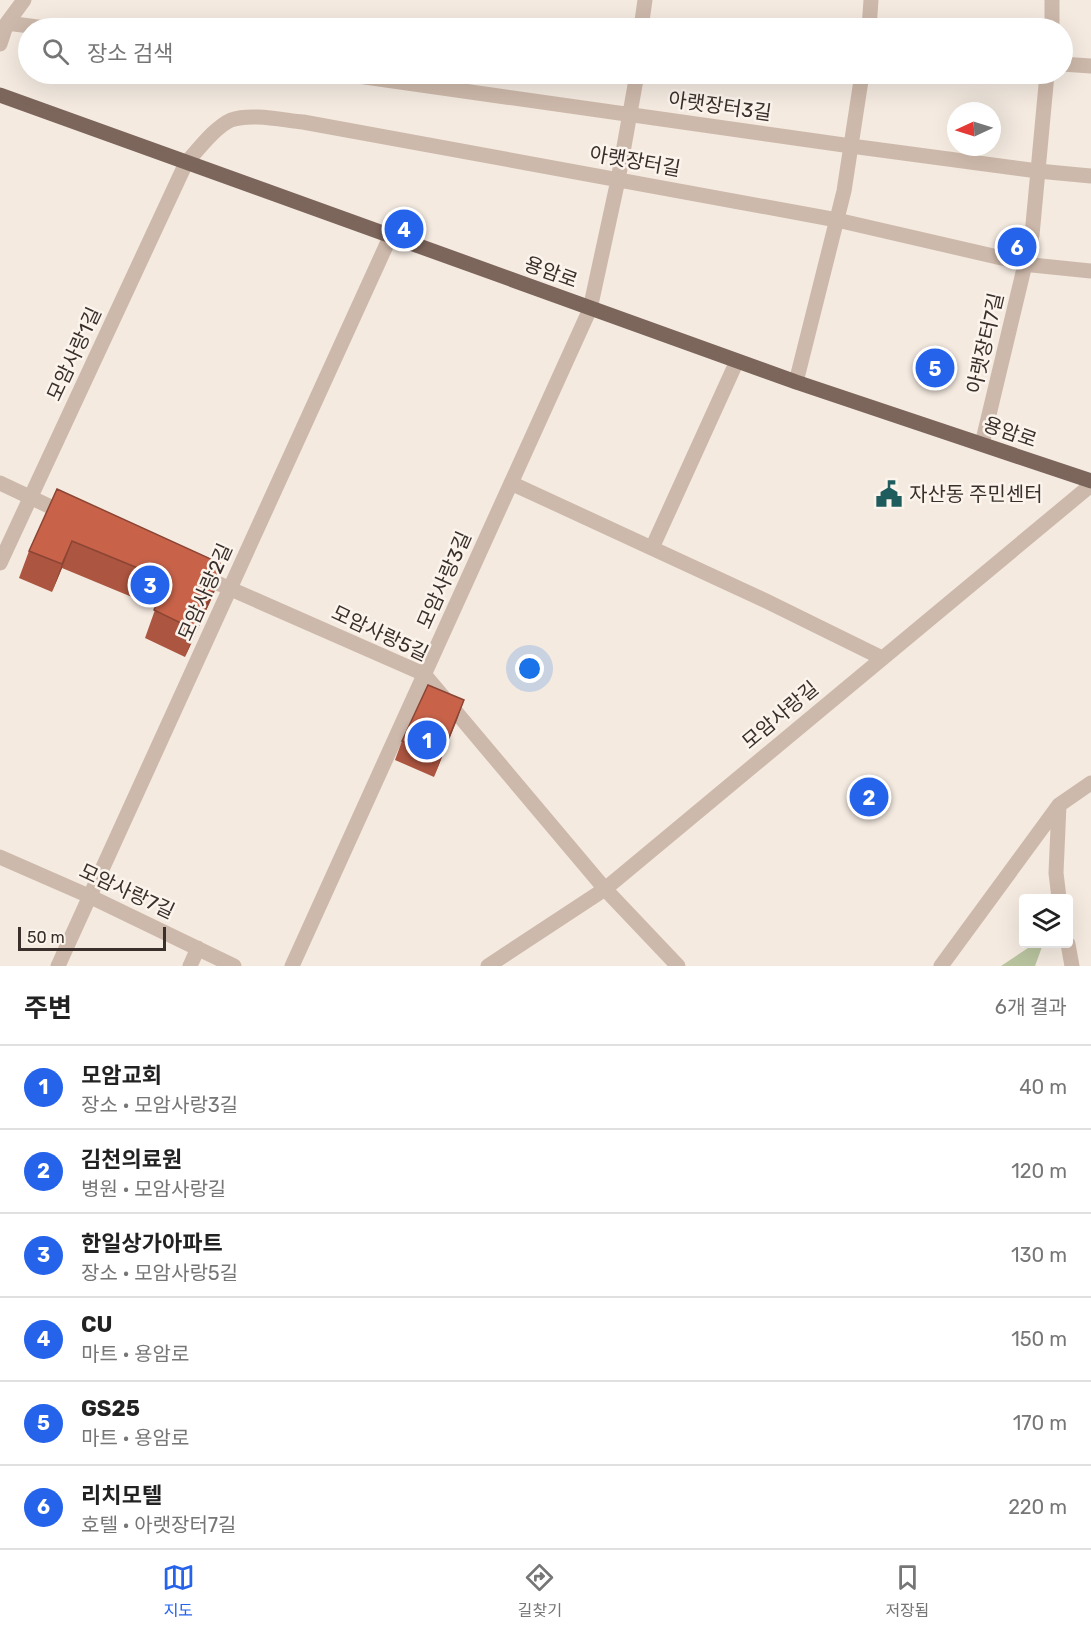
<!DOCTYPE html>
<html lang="ko">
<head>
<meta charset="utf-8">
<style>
  :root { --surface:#fff; --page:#f2f2f2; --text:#222; --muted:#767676; --line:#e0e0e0; --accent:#2563eb }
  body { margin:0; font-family:Rubik,"Noto Sans KR",sans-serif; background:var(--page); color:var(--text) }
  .controls { position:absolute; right:18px; bottom:18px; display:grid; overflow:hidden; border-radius:6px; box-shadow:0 6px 24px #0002 }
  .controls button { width:54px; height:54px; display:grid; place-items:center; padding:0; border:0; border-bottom:2px solid var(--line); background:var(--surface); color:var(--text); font:30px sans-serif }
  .compass { position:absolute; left:947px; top:102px; width:54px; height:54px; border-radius:50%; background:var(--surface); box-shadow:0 6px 24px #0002; rotate:266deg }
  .scale { position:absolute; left:18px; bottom:15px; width:148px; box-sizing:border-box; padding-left:6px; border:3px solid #3a2f2a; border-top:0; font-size:16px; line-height:21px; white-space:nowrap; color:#3a2f2a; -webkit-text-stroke:4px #fbf4ed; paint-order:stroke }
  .you { position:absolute; left:530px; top:669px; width:21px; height:21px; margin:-15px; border:4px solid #fff; border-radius:50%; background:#1a73e8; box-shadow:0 0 0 9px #1a73e833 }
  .badge { display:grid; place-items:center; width:39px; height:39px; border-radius:50%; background:var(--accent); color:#fff; font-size:20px; font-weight:700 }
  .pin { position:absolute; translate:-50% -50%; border:3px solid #fff; box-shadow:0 2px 6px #0006 }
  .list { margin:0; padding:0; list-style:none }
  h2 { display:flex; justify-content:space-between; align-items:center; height:78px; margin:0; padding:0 24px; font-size:26px }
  h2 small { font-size:20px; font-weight:400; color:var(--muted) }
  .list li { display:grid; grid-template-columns:39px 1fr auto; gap:18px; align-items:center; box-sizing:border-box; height:84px; padding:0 24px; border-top:2px solid var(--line) }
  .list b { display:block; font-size:22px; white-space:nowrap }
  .list p { margin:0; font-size:20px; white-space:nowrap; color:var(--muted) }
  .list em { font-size:20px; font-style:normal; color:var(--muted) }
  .icon { flex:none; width:33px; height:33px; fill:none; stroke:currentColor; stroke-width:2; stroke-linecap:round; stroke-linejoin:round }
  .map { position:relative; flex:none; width:1091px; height:966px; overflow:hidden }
  .search { position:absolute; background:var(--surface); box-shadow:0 6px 24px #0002; left:18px; right:18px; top:18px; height:66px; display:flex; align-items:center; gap:15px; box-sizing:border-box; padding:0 21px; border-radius:33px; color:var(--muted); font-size:22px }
  .sheet { height:582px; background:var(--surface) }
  nav { display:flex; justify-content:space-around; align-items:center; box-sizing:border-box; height:84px; border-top:2px solid var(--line); background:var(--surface); font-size:16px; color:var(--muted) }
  nav a { display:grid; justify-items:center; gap:3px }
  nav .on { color:var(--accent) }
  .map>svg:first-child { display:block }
  .green { fill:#b9c49f }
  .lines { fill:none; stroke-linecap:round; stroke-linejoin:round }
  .minor { stroke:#cdb9ab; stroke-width:15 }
  .major { stroke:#7c655b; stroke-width:15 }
  .wall { fill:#ac5540 }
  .shaded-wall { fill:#8c4534 }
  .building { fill:#c8634a; stroke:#8c4534; stroke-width:1.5 }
  .labels { text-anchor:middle; stroke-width:5; stroke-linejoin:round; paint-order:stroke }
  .street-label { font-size:20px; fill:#3a2f2a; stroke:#fbf4ed }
  .poi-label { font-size:20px; fill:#3a2f2a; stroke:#fbf4ed; text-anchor:start }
</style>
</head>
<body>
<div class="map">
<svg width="1091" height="966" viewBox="0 0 1091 966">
  <rect width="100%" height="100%" fill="#f4eae0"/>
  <!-- green -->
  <path class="green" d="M1034 944H1043L1035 966H1001Z"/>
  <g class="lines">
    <!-- minor -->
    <path class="minor" d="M7 23 45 28
      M642 26 673 28
      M641 28 645 0
      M869 28 871 0
      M1052 28V0
      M0 44 7 23 24 0
      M1062 64 1091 66
      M344 74 851 146 1038 171 1091 176
      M796 382 844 191 862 74
      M982 444 1032 235 1047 74
      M0 483 68 515
      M511 483 764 600 882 658
      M652 548 737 361
      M0 563 186 163C198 150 215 127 231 120 251 113 282 120 303 122L837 220 1032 265 1091 271
      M199 575 424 674 605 889 678 966
      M1059 805 1056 873 1059 898
      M0 857 89 896 234 966
      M1068 944 1072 966
      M58 966 391 235
      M190 966 198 948
      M292 966 590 309 618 180 637 74
      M488 966 605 889 1091 485
      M941 966 1059 805 1091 783"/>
    <!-- major -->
    <path class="major" d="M0 95 796 382 1091 481"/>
  </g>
  <!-- wall -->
  <path class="wall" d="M57 489 214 593 185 657 145 638 156 607 62 568 52 592 19 578 29 551Z
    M464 700 434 777 395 760 402 741Z"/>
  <!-- shaded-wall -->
  <path class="shaded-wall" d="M72 541 62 568 52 592 62 564Z
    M224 565 214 593 185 657 195 630Z
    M464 700 457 720 434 777 441 757Z"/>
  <!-- building -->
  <path class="building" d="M57 489 224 565 195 630 154 610 167 580 72 541 62 564 29 551Z
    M428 685 464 700 441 757 402 741Z"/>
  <!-- icons -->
  <defs>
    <symbol id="civic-bare" viewBox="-9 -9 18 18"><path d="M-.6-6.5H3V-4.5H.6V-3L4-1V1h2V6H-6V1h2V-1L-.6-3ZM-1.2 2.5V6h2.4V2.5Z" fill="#1f5c5d" stroke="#fbf4ed" stroke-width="2.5" paint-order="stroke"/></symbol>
  </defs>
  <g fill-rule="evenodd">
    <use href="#civic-bare" x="870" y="475" width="38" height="38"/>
  </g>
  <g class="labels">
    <!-- street labels -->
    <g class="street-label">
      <text transform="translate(720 106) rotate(8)" y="7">아랫장터3길</text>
      <text transform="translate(635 161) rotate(10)" y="7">아랫장터길</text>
      <text transform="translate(551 272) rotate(20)" y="7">용암로</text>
      <text transform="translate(985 343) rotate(-77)" y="7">아랫장터7길</text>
      <text transform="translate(74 354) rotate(-65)" y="7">모암사랑1길</text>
      <text transform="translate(1010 432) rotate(19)" y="7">용암로</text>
      <text transform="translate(444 580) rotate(-66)" y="7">모암사랑3길</text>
      <text transform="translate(205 592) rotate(-66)" y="7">모암사랑2길</text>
      <text transform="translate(380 633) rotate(25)" y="7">모암사랑5길</text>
      <text transform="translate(780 715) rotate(-40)" y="7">모암사랑길</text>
      <text transform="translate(127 891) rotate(25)" y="7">모암사랑7길</text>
    </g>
    <!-- poi labels -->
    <g class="poi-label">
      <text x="909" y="501">자산동 주민센터</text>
    </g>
  </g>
</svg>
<div class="controls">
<button><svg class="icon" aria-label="layers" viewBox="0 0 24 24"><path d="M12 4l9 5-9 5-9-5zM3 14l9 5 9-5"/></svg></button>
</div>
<svg class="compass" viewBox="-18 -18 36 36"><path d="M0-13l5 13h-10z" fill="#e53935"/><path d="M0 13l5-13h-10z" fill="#767676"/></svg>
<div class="scale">50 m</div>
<div class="you"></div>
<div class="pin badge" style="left:427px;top:740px">1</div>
<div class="pin badge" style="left:869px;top:797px">2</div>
<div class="pin badge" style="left:150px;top:585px">3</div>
<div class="pin badge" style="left:404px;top:229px">4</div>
<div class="pin badge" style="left:935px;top:368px">5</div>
<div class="pin badge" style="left:1017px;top:247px">6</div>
<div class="search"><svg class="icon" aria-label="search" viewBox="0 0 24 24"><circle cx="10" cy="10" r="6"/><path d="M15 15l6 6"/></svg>장소 검색</div>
</div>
<section class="sheet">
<h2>주변<small>6개 결과</small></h2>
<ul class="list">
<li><span class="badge">1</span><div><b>모암교회</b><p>장소 · 모암사랑3길</p></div><em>40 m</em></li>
<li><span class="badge">2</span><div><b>김천의료원</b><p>병원 · 모암사랑길</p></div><em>120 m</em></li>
<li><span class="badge">3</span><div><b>한일상가아파트</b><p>장소 · 모암사랑5길</p></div><em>130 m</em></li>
<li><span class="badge">4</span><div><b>CU</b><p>마트 · 용암로</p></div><em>150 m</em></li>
<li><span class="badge">5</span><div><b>GS25</b><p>마트 · 용암로</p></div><em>170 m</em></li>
<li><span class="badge">6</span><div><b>리치모텔</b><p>호텔 · 아랫장터7길</p></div><em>220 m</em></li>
</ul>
</section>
<nav>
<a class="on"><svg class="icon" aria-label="map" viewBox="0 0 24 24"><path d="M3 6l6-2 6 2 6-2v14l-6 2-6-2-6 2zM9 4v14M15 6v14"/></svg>지도</a>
<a><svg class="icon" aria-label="directions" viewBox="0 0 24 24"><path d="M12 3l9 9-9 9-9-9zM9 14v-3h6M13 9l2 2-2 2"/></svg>길찾기</a>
<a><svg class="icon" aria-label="saved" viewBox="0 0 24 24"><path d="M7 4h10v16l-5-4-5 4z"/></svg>저장됨</a>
</nav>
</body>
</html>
